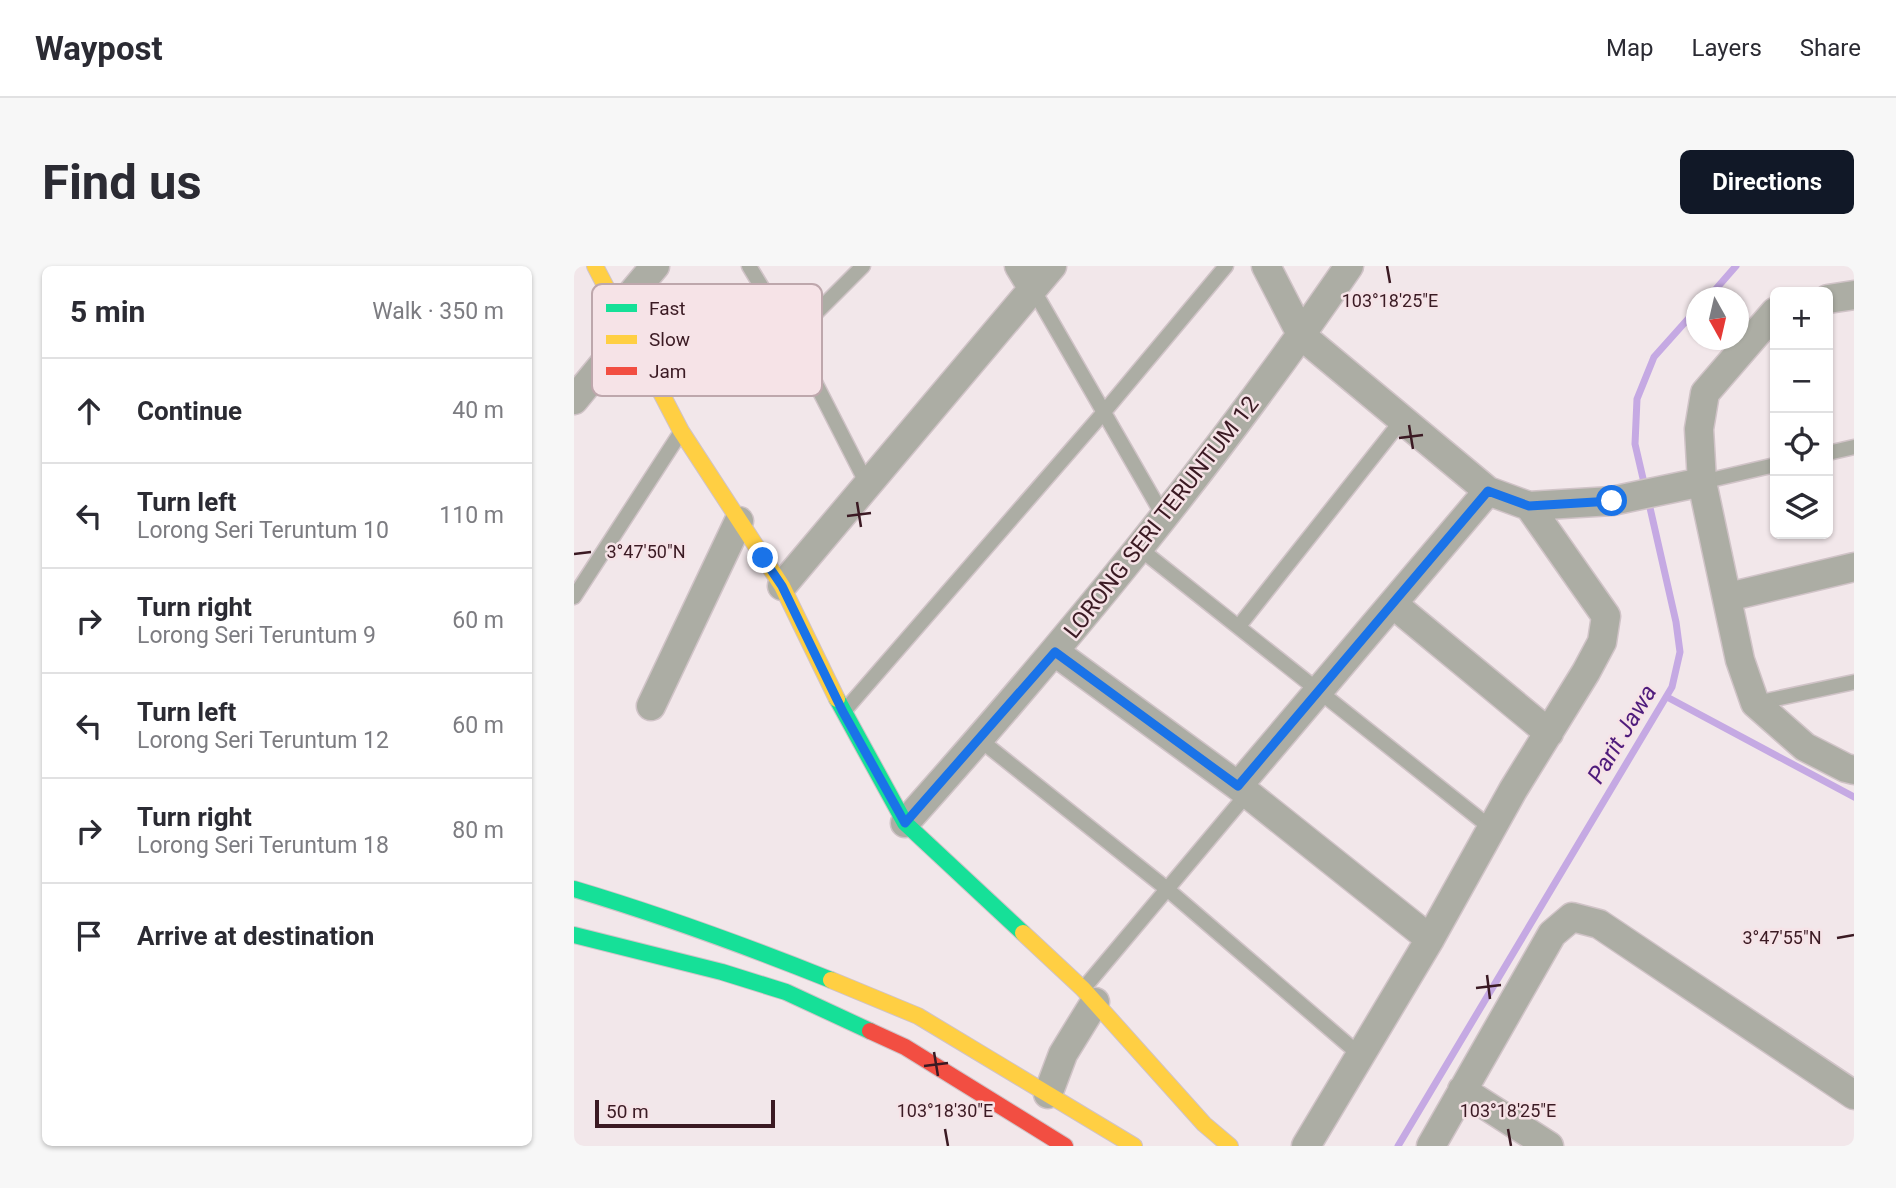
<!DOCTYPE html>
<html lang="en">
<head>
<meta charset="utf-8">
<style>
  :root { --surface:#fff; --page:#f7f7f7; --text:#2b2b33; --muted:#7c7c81; --line:#e1e1e2; --accent:#111827 }
  body { margin:0; font-family:Roboto,sans-serif; background:var(--page); color:var(--text) }
  .controls { position:absolute; right:21px; top:21px; display:grid; overflow:hidden; border-radius:10px; box-shadow:0 2px 5px #0004 }
  .controls button { width:63px; height:63px; display:grid; place-items:center; padding:0; border:0; border-bottom:2px solid var(--line); background:var(--surface); color:var(--text); font:35px sans-serif }
  .compass { position:absolute; left:1112px; top:21px; width:63px; height:63px; border-radius:50%; background:var(--surface); box-shadow:0 2px 5px #0004; rotate:172deg }
  .scale { position:absolute; left:21px; bottom:18px; width:180px; box-sizing:border-box; padding-left:7px; border:4px solid #3b1a23; border-top:0; font-size:19px; line-height:24px; white-space:nowrap; color:#3b1a23; -webkit-text-stroke:5px #f6e3e7; paint-order:stroke }
  .stop { position:absolute; width:21px; height:21px; margin:-16px; border:5px solid #1a73e8; border-radius:50%; background:#fff }
  .stop.end { background:#1a73e8; border-color:#fff; box-shadow:0 2px 7px #0008 }
  .list { margin:0; padding:0; list-style:none }
  h2 { display:flex; justify-content:space-between; align-items:center; height:91px; margin:0; padding:0 28px; font-size:30px }
  h2 small { font-size:23px; font-weight:400; color:var(--muted) }
  .list li { display:grid; grid-template-columns:46px 1fr auto; gap:21px; align-items:center; box-sizing:border-box; height:105px; padding:0 28px; border-top:2px solid var(--line) }
  .list b { display:block; font-size:26px; white-space:nowrap }
  .list p { margin:0; font-size:23px; white-space:nowrap; color:var(--muted) }
  .list em { font-size:23px; font-style:normal; color:var(--muted) }
  .icon { flex:none; width:38px; height:38px; fill:none; stroke:currentColor; stroke-width:2; stroke-linecap:round; stroke-linejoin:round }
  .map { position:relative; flex:none; width:1280px; height:880px; overflow:hidden; border-radius:10px }
  header { display:flex; align-items:center; gap:42px; box-sizing:border-box; height:98px; padding:0 35px; background:var(--surface); border-bottom:2px solid var(--line) }
  header strong { font-size:33px }
  nav { display:flex; gap:38px; margin-inline-start:auto; font-size:24px }
  .intro { display:flex; align-items:center; justify-content:space-between; box-sizing:border-box; height:168px; padding:0 42px }
  h1 { margin:0; font-size:49px }
  .button { padding:18px 32px; border-radius:10px; background:var(--accent); color:#fff; font-size:24px; font-weight:700 }
  main { display:flex; gap:42px; padding:0 42px }
  aside { flex:1; background:var(--surface); border-radius:10px; box-shadow:0 2px 5px #0004 }
  .map>svg:first-child { display:block }
  .lines { fill:none; stroke-linecap:round; stroke-linejoin:round }
  .stream { stroke:#c5a9e3; stroke-width:7 }
  .lane-casing { stroke:#d0c3c7; stroke-width:17 }
  .street-casing { stroke:#d0c3c7; stroke-width:31 }
  .fast-casing { stroke:#d0c3c7; stroke-width:18 }
  .slow-casing { stroke:#d0c3c7; stroke-width:18 }
  .jam-casing { stroke:#d0c3c7; stroke-width:18 }
  .lane { stroke:#acada4; stroke-width:14 }
  .street { stroke:#acada4; stroke-width:28 }
  .fast { stroke:#16e098; stroke-width:16 }
  .slow { stroke:#ffcf43; stroke-width:16 }
  .jam { stroke:#f24e42; stroke-width:16 }
  .route { stroke:#1a73e8; stroke-width:9 }
  .ticks { fill:none; stroke:#3b1a23; stroke-width:2.5 }
  .labels { text-anchor:middle; stroke-width:5; stroke-linejoin:round; paint-order:stroke }
  .street-label { font-size:23px; fill:#3b1a23; stroke:#f6e3e7 }
  .water-label { font-size:24px; font-style:italic; fill:#4f1c7c; stroke:#f6e3e7 }
  .key { fill:#f6e3e7; stroke:#bea7ac; stroke-width:2 }
  .key-label { font-size:19px; fill:#3b1a23 }
  .ticks-label { font-size:18px; text-anchor:middle; fill:#3b1a23; stroke:#f6e3e7; stroke-width:5; stroke-linejoin:round; paint-order:stroke }
</style>
</head>
<body>
<header>
<strong>Waypost</strong>
<nav><a>Map</a><a>Layers</a><a>Share</a></nav>
</header>
<div class="intro"><h1>Find us</h1><a class="button">Directions</a></div>
<main>
<aside>
<h2>5 min<small>Walk · 350 m</small></h2>
<ul class="list">
<li><svg class="icon" aria-label="ahead" viewBox="0 0 24 24"><path d="M12 20V5M6 11l6-6 6 6"/></svg><div><b>Continue</b></div><em>40 m</em></li>
<li><svg class="icon" aria-label="left" viewBox="0 0 24 24"><path d="M17 20v-9H6M10 6l-5 5 5 5"/></svg><div><b>Turn left</b><p>Lorong Seri Teruntum 10</p></div><em>110 m</em></li>
<li><svg class="icon" aria-label="right" viewBox="0 0 24 24"><path d="M7 20v-9h11M14 6l5 5-5 5"/></svg><div><b>Turn right</b><p>Lorong Seri Teruntum 9</p></div><em>60 m</em></li>
<li><svg class="icon" aria-label="left" viewBox="0 0 24 24"><path d="M17 20v-9H6M10 6l-5 5 5 5"/></svg><div><b>Turn left</b><p>Lorong Seri Teruntum 12</p></div><em>60 m</em></li>
<li><svg class="icon" aria-label="right" viewBox="0 0 24 24"><path d="M7 20v-9h11M14 6l5 5-5 5"/></svg><div><b>Turn right</b><p>Lorong Seri Teruntum 18</p></div><em>80 m</em></li>
<li><svg class="icon" aria-label="arrive" viewBox="0 0 24 24"><path d="M6 21V4h12l-3 4 3 4H6"/></svg><div><b>Arrive at destination</b></div></li>
</ul>
</aside>
<div class="map">
<svg width="1280" height="880" viewBox="0 0 1280 880">
  <rect width="100%" height="100%" fill="#f2e7ea"/>
  <g class="lines">
    <!-- stream -->
    <path class="stream" d="M1134 32 1162 0
      M1071 221 1061 178 1063 133 1080 91 1122 44
      M1093 431 1280 531
      M824 880 1098 421 1106 386 1102 356 1074 233"/>
    <defs>
      <path id="lane" d="M175 0 218 71 293 218
        M459 23 590 251
        M218 71 289 0
        M1254 187 1280 181
        M1128 216 1201 199
        M565 282 917 562
        M0 331 105 169
        M665 360 828 154
        M1182 437 1280 416
        M272 443 530 146 652 0
        M405 473 593 623 786 789
        M510 722 673 528"/>
      <path id="street" d="M445 0 459 23
        M692 0 728 70 914 225 955 240 1038 235 1128 216
        M1254 33 1280 29
        M44 44 81 0
        M1201 46 1131 127 1125 163 1128 216 1166 394 1181 437 1231 481 1272 502 1280 504
        M0 134 55 67
        M208 320 478 0
        M1154 331 1280 301
        M819 338 975 467
        M481 386 664 520 856 673
        M77 440 165 255
        M664 520 914 225
        M331 557C489 380 641 196 775 0
        M888 824 975 880
        M474 828 489 788 521 736
        M732 880 856 673 939 524 1012 406 1028 376 1032 350 955 240
        M857 880 978 668 998 651 1025 658 1280 829"/>
      <path id="fast" d="M263 433 331 557 449 667
        M0 623C87 649 172 680 257 714
        M0 669 148 706 212 726 296 765"/>
      <path id="slow" d="M21 0 107 165 208 320 263 433
        M449 667 509 723 630 858 656 880
        M257 714 344 750 560 880"/>
      <path id="jam" d="M296 765 331 781 491 880"/>
    </defs>
    <!-- lane casing -->
    <use href="#lane" class="lane-casing"/>
    <!-- street casing -->
    <use href="#street" class="street-casing"/>
    <!-- fast casing -->
    <use href="#fast" class="fast-casing"/>
    <!-- slow casing -->
    <use href="#slow" class="slow-casing"/>
    <!-- jam casing -->
    <use href="#jam" class="jam-casing"/>
    <!-- lane -->
    <use href="#lane" class="lane"/>
    <!-- street -->
    <use href="#street" class="street"/>
    <!-- fast -->
    <use href="#fast" class="fast"/>
    <!-- slow -->
    <use href="#slow" class="slow"/>
    <!-- jam -->
    <use href="#jam" class="jam"/>
  </g>
  <g class="lines">
    <!-- route -->
    <path class="route" d="M189 292 208 320 269 446 331 557 481 386 664 520 914 225 955 240 1038 235"/>
  </g>
  <!-- ticks -->
  <path class="ticks" d="M813 0 816 17M835 159 839 183M825 172 849 169M283 236 287 261M273 250 297 247M0 288 17 286M1263 672 1280 669M913 709 916 733M902 722 927 719M360 786 364 810M350 800 374 797M371 863 374 880M934 863 937 880"/>
  <g class="labels">
    <!-- street labels -->
    <g class="street-label">
      <text transform="translate(587 251) rotate(-52)" y="8">LORONG SERI TERUNTUM 12</text>
    </g>
    <!-- water labels -->
    <g class="water-label">
      <text transform="translate(1048 468) rotate(-59)" y="8">Parit Jawa</text>
    </g>
  </g>
  <!-- legend -->
  <rect x="18" y="18" width="230" height="112" rx="10" class="key"/>
  <rect x="32" y="38" width="31" height="8" fill="#16e098"/>
  <rect x="32" y="69" width="31" height="9" fill="#ffcf43"/>
  <rect x="32" y="101" width="31" height="8" fill="#f24e42"/>
  <g class="key-label">
    <text x="75" y="49">Fast</text>
    <text x="75" y="80">Slow</text>
    <text x="75" y="112">Jam</text>
  </g>
  <g class="ticks-label">
    <text x="816" y="41">103°18'25"E</text>
    <text x="72" y="292">3°47'50"N</text>
    <text x="1208" y="678">3°47'55"N</text>
    <text x="371" y="851">103°18'30"E</text>
    <text x="934" y="851">103°18'25"E</text>
  </g>
</svg>
<div class="controls">
<button>+</button>
<button>−</button>
<button><svg class="icon" aria-label="locate" viewBox="0 0 24 24"><circle cx="12" cy="12" r="6"/><path d="M12 2v4M12 18v4M2 12h4M18 12h4"/></svg></button>
<button><svg class="icon" aria-label="layers" viewBox="0 0 24 24"><path d="M12 4l9 5-9 5-9-5zM3 14l9 5 9-5"/></svg></button>
</div>
<svg class="compass" viewBox="-18 -18 36 36"><path d="M0-13l5 13h-10z" fill="#e53935"/><path d="M0 13l5-13h-10z" fill="#7c7c81"/></svg>
<div class="scale">50 m</div>
<div class="stop" style="left:1038px;top:235px"></div>
<div class="stop end" style="left:189px;top:292px"></div>
</div>
</main>
</body>
</html>
